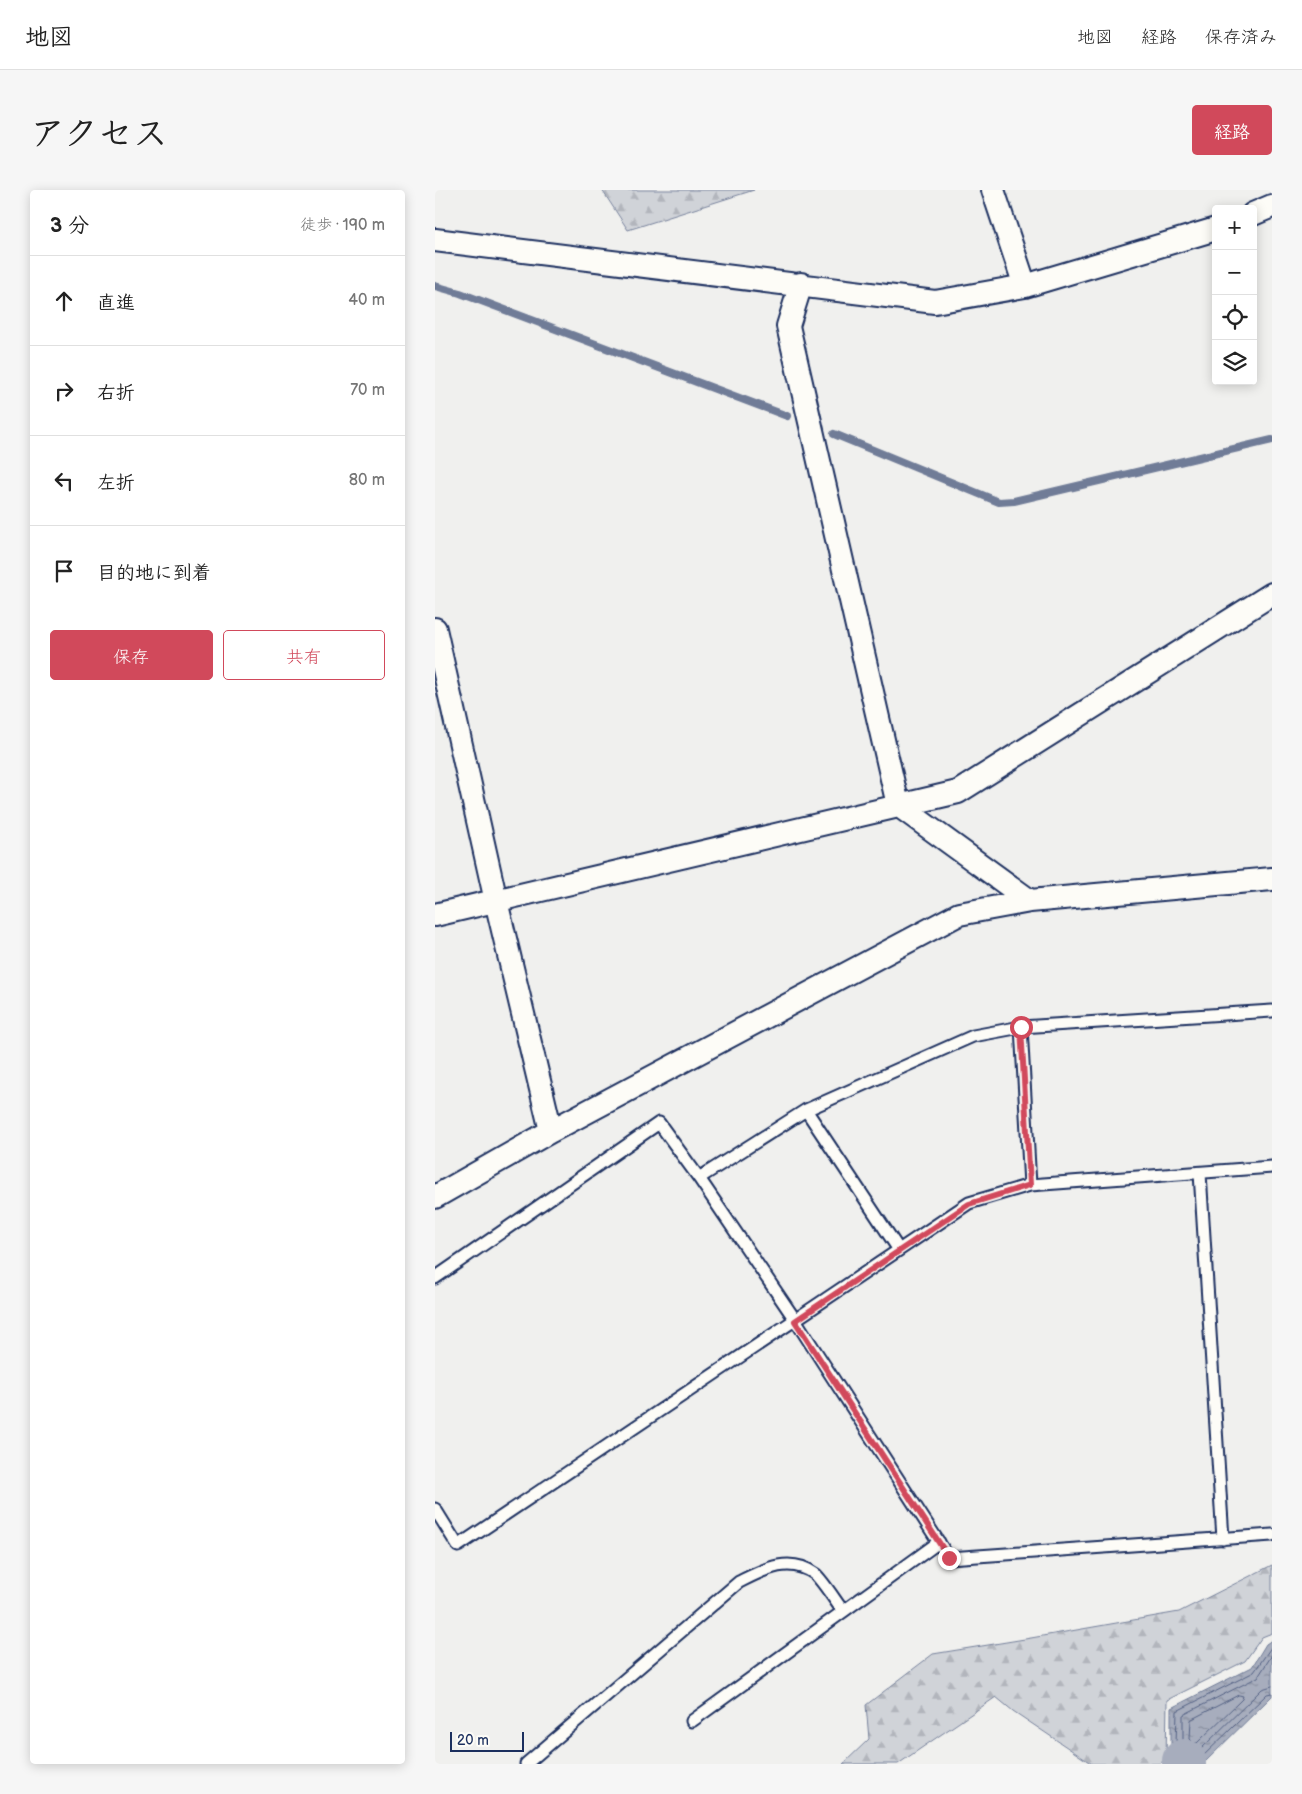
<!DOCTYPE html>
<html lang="ja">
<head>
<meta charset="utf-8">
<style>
  :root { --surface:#fff; --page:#f6f6f6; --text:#222; --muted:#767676; --line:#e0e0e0; --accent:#d1495b }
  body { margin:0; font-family:"Balsamiq Sans","Klee One",sans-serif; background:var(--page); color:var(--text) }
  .controls { position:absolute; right:15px; top:15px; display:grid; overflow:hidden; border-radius:5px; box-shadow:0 2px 12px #0003 }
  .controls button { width:45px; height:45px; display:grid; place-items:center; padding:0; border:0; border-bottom:1px solid var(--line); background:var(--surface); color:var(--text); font:25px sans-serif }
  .scale { position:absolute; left:15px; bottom:12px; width:74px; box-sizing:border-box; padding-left:5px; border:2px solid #1b2f5e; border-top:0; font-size:14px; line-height:18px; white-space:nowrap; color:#1b2f5e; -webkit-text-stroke:4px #fdfcf7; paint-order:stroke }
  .stop { position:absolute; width:15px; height:15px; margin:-11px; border:4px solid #d1495b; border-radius:50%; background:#fff }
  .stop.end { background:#d1495b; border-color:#fff; box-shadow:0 1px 5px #0008 }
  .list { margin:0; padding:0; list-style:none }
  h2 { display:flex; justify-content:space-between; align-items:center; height:65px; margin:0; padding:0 20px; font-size:21px }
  h2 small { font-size:16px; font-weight:400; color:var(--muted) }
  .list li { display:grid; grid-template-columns:32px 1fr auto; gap:15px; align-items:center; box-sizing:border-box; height:90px; padding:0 20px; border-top:1px solid var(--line) }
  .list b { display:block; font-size:19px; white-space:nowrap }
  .list em { font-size:16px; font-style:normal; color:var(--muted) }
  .actions { display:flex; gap:10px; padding:15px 20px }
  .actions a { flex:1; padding:11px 0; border:1px solid var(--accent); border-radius:5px; text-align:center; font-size:18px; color:var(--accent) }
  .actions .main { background:var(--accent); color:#fff }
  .icon { flex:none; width:28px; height:28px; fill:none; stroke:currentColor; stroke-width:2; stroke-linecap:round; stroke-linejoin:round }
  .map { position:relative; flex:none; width:837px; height:1574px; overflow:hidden; border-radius:5px }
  header { display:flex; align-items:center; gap:30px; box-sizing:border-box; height:70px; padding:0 25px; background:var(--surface); border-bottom:1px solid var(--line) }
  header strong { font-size:24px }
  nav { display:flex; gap:28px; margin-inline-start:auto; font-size:18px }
  .intro { display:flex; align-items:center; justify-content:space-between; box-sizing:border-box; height:120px; padding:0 30px }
  h1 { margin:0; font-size:35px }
  .button { padding:12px 22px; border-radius:5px; background:var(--accent); color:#fff; font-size:18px; font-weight:700 }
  main { display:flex; gap:30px; padding:0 30px }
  aside { flex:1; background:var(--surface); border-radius:5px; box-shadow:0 2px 12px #0003 }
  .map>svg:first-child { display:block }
  .forest { fill:url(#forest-firs); stroke:#76819b }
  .water { fill:url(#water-ripples); stroke:#6f7b97 }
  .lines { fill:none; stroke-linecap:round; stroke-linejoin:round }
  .shore { stroke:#536184; stroke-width:1 }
  .stream { stroke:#6f7b97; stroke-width:8 }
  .river { stroke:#a7adbd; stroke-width:44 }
  .service-casing { stroke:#1b2f5e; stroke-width:15 }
  .minor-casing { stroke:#1b2f5e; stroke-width:26 }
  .service { stroke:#fdfcf7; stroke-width:11 }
  .minor { stroke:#fdfcf7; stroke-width:22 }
  .route { stroke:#d1495b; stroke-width:6 }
</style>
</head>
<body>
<header>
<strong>地図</strong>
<nav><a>地図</a><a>経路</a><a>保存済み</a></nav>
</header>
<div class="intro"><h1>アクセス</h1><a class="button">経路</a></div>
<main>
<aside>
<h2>3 分<small>徒歩 · 190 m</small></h2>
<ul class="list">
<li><svg class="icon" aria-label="ahead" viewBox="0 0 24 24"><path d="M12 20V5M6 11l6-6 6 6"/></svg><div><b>直進</b></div><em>40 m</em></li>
<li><svg class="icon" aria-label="right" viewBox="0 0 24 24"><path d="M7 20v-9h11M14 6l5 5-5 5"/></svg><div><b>右折</b></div><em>70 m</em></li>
<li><svg class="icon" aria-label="left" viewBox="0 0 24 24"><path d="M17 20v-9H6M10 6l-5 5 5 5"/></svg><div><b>左折</b></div><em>80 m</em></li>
<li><svg class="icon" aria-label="arrive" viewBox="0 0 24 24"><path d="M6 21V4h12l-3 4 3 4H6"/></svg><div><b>目的地に到着</b></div></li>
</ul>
<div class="actions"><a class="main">保存</a><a>共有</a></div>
</aside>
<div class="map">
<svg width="837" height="1574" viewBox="0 0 837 1574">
  <defs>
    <pattern id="forest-firs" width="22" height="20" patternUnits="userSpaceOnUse" patternTransform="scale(1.25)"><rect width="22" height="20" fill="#d0d3d8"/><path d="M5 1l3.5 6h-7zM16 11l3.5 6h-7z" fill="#b2b5bc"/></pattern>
    <pattern id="water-ripples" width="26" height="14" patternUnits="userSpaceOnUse" patternTransform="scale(1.25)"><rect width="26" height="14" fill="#a7adbd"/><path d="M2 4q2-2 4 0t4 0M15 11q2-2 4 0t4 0" fill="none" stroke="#878d9d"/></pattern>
  </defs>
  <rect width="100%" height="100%" fill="#f0f0ee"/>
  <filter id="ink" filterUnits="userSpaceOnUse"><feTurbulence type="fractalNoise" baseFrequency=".02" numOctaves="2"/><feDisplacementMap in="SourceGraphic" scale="10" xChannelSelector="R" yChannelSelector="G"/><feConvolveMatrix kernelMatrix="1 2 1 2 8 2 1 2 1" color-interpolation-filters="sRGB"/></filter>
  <g filter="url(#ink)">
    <!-- forest -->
    <path class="forest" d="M167 0H319L193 40Z
      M837 1375V1443L827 1447 810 1471 732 1510 731 1569 724 1574H657L578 1521 561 1507 463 1574H408L434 1549 431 1515 498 1464 596 1448 744 1422Z"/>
    <!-- water -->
    <path class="water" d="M837 1450V1506L768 1574H752L736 1557V1518L817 1477 831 1454Z"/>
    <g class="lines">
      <!-- shore -->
      <path class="shore" d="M837 1465 823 1487 748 1525V1553L758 1564H761L827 1499 837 1496
        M804 1505 808 1506 807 1509 762 1553H759L755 1549 756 1530Z
        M755 1574 754 1569 741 1554 742 1521 819 1482 837 1456
        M765 1574 766 1568 832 1504 837 1503"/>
      <!-- stream -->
      <path class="stream" d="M0 96 25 103 352 226
        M399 244 564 312 579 311 837 250"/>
      <!-- river -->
      <path class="river" d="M749 1574V1571"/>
      <defs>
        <path id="service" d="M837 821 586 837 538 846 371 920 264 988 361 1131 514 1368 837 1345
          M586 837 595 995
          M371 920 464 1060
          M765 983 788 1349
          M0 1088 224 933 264 988
          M0 1319 23 1356 534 1013 595 995 837 977
          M257 1531 504 1352
          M91 1574 304 1392C328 1380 354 1365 380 1384 388 1391 401 1412 408 1421"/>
        <path id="minor" d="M558 0 590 96
          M818 24 837 16
          M0 50 500 112 590 96 781 39
          M366 94 353 136 463 615 595 711
          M0 439 61 711 116 941
          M0 725 523 602 837 404
          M0 1007 116 941 524 724 595 711 837 689"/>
      </defs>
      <!-- service casing -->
      <use href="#service" class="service-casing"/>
      <!-- minor casing -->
      <use href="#minor" class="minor-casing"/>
      <!-- service -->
      <use href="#service" class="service"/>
      <!-- minor -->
      <use href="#minor" class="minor"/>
    </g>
  </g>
  <g class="lines" filter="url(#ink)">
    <!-- route -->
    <path class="route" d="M514 1368 360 1131 534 1014 595 995 586 837"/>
  </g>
</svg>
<div class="controls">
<button>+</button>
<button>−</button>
<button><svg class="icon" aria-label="locate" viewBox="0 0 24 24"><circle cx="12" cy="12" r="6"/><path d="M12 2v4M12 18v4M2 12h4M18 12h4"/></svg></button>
<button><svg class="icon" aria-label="layers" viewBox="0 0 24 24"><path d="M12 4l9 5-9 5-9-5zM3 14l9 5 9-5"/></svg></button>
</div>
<div class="scale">20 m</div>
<div class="stop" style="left:586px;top:837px"></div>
<div class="stop end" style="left:514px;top:1368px"></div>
</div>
</main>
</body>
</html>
